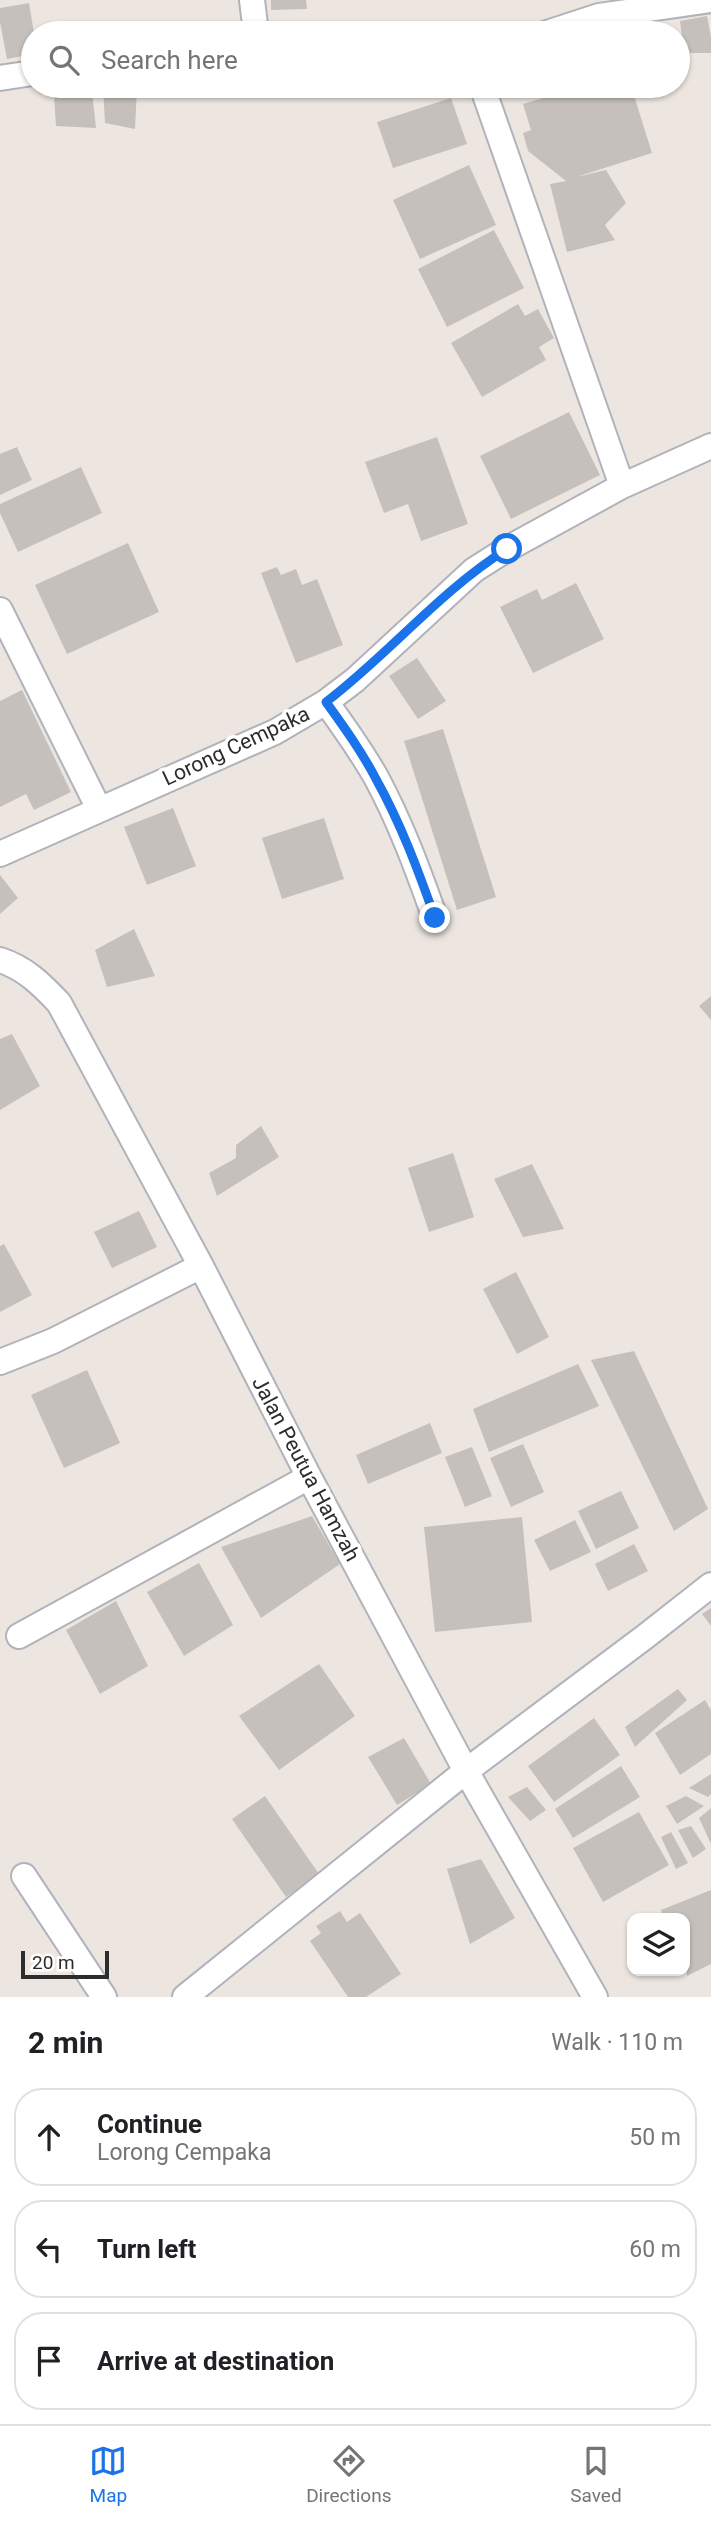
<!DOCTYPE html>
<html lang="en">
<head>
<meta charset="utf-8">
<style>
  :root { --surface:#fff; --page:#f6f6f6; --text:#202124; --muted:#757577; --line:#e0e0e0; --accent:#1a73e8 }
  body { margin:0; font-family:Roboto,sans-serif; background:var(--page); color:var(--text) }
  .controls { position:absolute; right:21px; bottom:21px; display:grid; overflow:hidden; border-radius:14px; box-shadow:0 2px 5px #0004 }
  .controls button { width:63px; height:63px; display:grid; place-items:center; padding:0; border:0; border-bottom:2px solid var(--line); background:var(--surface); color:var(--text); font:35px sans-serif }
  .scale { position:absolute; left:21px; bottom:18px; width:88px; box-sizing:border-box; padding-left:7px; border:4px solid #2c2c2c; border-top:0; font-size:19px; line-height:24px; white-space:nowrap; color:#2c2c2c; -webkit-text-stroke:5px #fff; paint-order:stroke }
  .stop { position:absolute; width:21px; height:21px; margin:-16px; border:5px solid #1a73e8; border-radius:50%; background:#fff }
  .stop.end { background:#1a73e8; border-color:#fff; box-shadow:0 2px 7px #0008 }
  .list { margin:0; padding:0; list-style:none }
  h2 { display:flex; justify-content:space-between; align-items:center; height:91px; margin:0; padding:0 28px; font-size:30px }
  h2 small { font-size:23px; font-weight:400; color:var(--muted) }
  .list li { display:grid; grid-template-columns:46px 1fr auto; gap:21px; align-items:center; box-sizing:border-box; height:98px; margin:0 14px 14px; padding:0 14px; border:2px solid var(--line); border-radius:28px }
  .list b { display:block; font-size:26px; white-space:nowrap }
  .list p { margin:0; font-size:23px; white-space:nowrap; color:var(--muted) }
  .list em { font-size:23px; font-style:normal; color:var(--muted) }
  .icon { flex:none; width:38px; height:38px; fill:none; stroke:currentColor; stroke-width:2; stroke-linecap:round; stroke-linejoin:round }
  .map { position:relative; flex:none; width:711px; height:1997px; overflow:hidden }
  .search { position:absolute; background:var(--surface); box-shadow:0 2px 5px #0004; left:21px; right:21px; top:21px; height:77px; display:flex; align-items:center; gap:18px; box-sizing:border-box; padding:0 24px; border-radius:38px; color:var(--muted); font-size:26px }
  .sheet { height:427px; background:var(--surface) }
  nav { display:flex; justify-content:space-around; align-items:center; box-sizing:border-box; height:98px; border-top:2px solid var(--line); background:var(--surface); font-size:19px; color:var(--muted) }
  nav a { display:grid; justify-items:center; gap:4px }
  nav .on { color:var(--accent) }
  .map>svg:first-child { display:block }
  .building { fill:#c5c0bc }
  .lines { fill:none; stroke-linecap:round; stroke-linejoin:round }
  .street-casing { stroke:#b0b3bb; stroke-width:28 }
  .street { stroke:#fff; stroke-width:24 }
  .route { stroke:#1a73e8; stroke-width:9 }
  .labels { text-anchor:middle; stroke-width:7; stroke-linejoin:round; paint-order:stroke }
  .street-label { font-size:21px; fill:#2c2c2c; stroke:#fff }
</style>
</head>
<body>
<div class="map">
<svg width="711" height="1997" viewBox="0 0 711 1997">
  <rect width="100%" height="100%" fill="#ede6e0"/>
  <!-- building -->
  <path class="building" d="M271 0H306L307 9 271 10Z
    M29 3 34 33 33 54 7 59 0 22V8Z
    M707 16 711 37V53H684L680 21Z
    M103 86 137 88 135 129 105 123Z
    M583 86H631L652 153 576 177 606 170 626 203 605 225 615 240 567 252 550 184 566 181 528 151 523 133 531 130 523 104Z
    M92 91 96 128 56 126 54 95Z
    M451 98 467 144 393 168 377 122Z
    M469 165 496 225 420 259 393 200Z
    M494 230 524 288 447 327 418 269Z
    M518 304 525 316 538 309 554 338 539 347 546 360 482 397 451 343Z
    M569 412 600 475 511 519 480 456Z
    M437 437 468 524 421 541 408 504 384 513 365 462Z
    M17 447 32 480 0 495V454Z
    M81 467 102 513 18 552 0 513V504Z
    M128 543 159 612 67 654 35 585Z
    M277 567 281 575 296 569 302 585 317 579 343 645 296 663 261 573Z
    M576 583 604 639 533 673 500 607 537 589 542 600Z
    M417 658 446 701 418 719 389 676Z
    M22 690 71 792 34 810 26 794 0 807V701Z
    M443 729 496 897 457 910 404 741Z
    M173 808 196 866 147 885 124 827Z
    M324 818 344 879 282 899 262 838Z
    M0 875 18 898 0 914Z
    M134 929 155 976 107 987 95 950Z
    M711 996V1020L699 1006Z
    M12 1034 40 1086 0 1110V1039Z
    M261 1126 279 1157 217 1196 209 1173 236 1158V1145Z
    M453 1153 474 1217 429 1232 408 1168Z
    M532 1164 564 1229 523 1237 494 1179Z
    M139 1211 157 1247 112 1268 94 1232Z
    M4 1244 32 1295 0 1312V1246Z
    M516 1272 549 1337 517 1354 483 1289Z
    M634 1351 708 1509 674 1531 591 1360Z
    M578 1364 599 1406 489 1452 473 1409Z
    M87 1370 120 1443 64 1468 31 1395Z
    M430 1423 442 1453 368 1484 356 1455Z
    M523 1444 544 1492 511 1507 490 1458Z
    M472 1447 492 1496 465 1507 445 1457Z
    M621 1491 639 1528 596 1549 578 1511Z
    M312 1516 340 1564 261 1618 221 1547Z
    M522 1517 532 1622 435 1632 424 1527Z
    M575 1520 591 1552 550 1571 534 1540Z
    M634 1544 648 1571 608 1591 595 1564Z
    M199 1563 233 1625 184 1656 147 1592Z
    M116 1601 148 1666 100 1694 66 1630Z
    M711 1608V1626L702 1614Z
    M319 1664 355 1716 279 1770 239 1716Z
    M678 1689 687 1700 635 1747 625 1727Z
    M705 1700 711 1710V1754L680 1775 655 1733Z
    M594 1718 620 1755 554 1802 528 1766Z
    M404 1738 431 1784 397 1805 368 1757Z
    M621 1766 640 1797 573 1838 555 1809Z
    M711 1774V1794L708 1797 689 1788Z
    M527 1787 546 1810 530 1821 508 1797Z
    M265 1796 319 1874 286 1897 232 1819Z
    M686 1796 704 1806 677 1824 666 1806Z
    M711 1808V1844L699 1818Z
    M639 1812 669 1865 603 1902 573 1848Z
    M691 1826 706 1849 693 1858 678 1830Z
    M671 1832 688 1863 676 1869 661 1837Z
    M481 1859 515 1918 470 1944 447 1869Z
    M711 1890V1964L687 1976 685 1918H664L661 1910Z
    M340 1911 347 1922 360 1913 401 1974 366 1997H348L310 1941 321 1933 316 1926Z"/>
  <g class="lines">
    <defs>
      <path id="street" d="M252 0 256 33
        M547 33 599 16 711 0
        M0 78 33 73
        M482 86 622 486
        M0 610 99 809
        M326 702C344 727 362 752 377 779 401 824 418 870 435 918
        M0 854 275 732 326 702 355 680 474 570 507 549 622 486 711 446
        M0 960C25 968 41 984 59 1003L201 1266 309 1477 466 1771 595 1997
        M0 1362 53 1341 201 1266
        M19 1636 309 1477
        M24 1876 104 1997
        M185 1997 466 1771 646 1636 711 1585"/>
    </defs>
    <!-- street casing -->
    <use href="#street" class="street-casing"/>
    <!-- street -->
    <use href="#street" class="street"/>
  </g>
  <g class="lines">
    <!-- route -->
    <path class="route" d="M435 918C418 870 401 824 376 779 362 752 344 727 326 702 389 654 440 591 507 549"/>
  </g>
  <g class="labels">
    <!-- street labels -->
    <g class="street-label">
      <text transform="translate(236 746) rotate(-25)" y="7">Lorong Cempaka</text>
      <text transform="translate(306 1469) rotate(62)" y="7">Jalan Peutua Hamzah</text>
    </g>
  </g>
</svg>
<div class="controls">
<button><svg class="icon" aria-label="layers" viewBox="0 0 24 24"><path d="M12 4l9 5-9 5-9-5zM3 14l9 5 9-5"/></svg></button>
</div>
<div class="scale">20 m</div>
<div class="stop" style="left:507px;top:549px"></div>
<div class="stop end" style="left:435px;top:918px"></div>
<div class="search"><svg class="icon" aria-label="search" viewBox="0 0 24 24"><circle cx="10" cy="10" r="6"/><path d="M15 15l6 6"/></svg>Search here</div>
</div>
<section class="sheet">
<h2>2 min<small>Walk · 110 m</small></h2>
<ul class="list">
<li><svg class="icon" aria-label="ahead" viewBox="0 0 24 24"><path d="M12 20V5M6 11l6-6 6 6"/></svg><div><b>Continue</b><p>Lorong Cempaka</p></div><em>50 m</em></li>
<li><svg class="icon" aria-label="left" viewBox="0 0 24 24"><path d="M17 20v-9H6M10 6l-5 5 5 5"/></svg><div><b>Turn left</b></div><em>60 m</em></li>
<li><svg class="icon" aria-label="arrive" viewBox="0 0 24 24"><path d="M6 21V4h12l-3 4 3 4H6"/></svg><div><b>Arrive at destination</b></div></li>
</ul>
</section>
<nav>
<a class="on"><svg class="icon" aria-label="map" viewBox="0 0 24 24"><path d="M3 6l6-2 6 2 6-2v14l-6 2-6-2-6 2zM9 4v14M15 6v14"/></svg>Map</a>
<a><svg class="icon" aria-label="directions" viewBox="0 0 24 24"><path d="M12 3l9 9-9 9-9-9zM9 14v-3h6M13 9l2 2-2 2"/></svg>Directions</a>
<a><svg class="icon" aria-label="saved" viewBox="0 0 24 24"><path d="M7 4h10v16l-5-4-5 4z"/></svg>Saved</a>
</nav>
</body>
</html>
